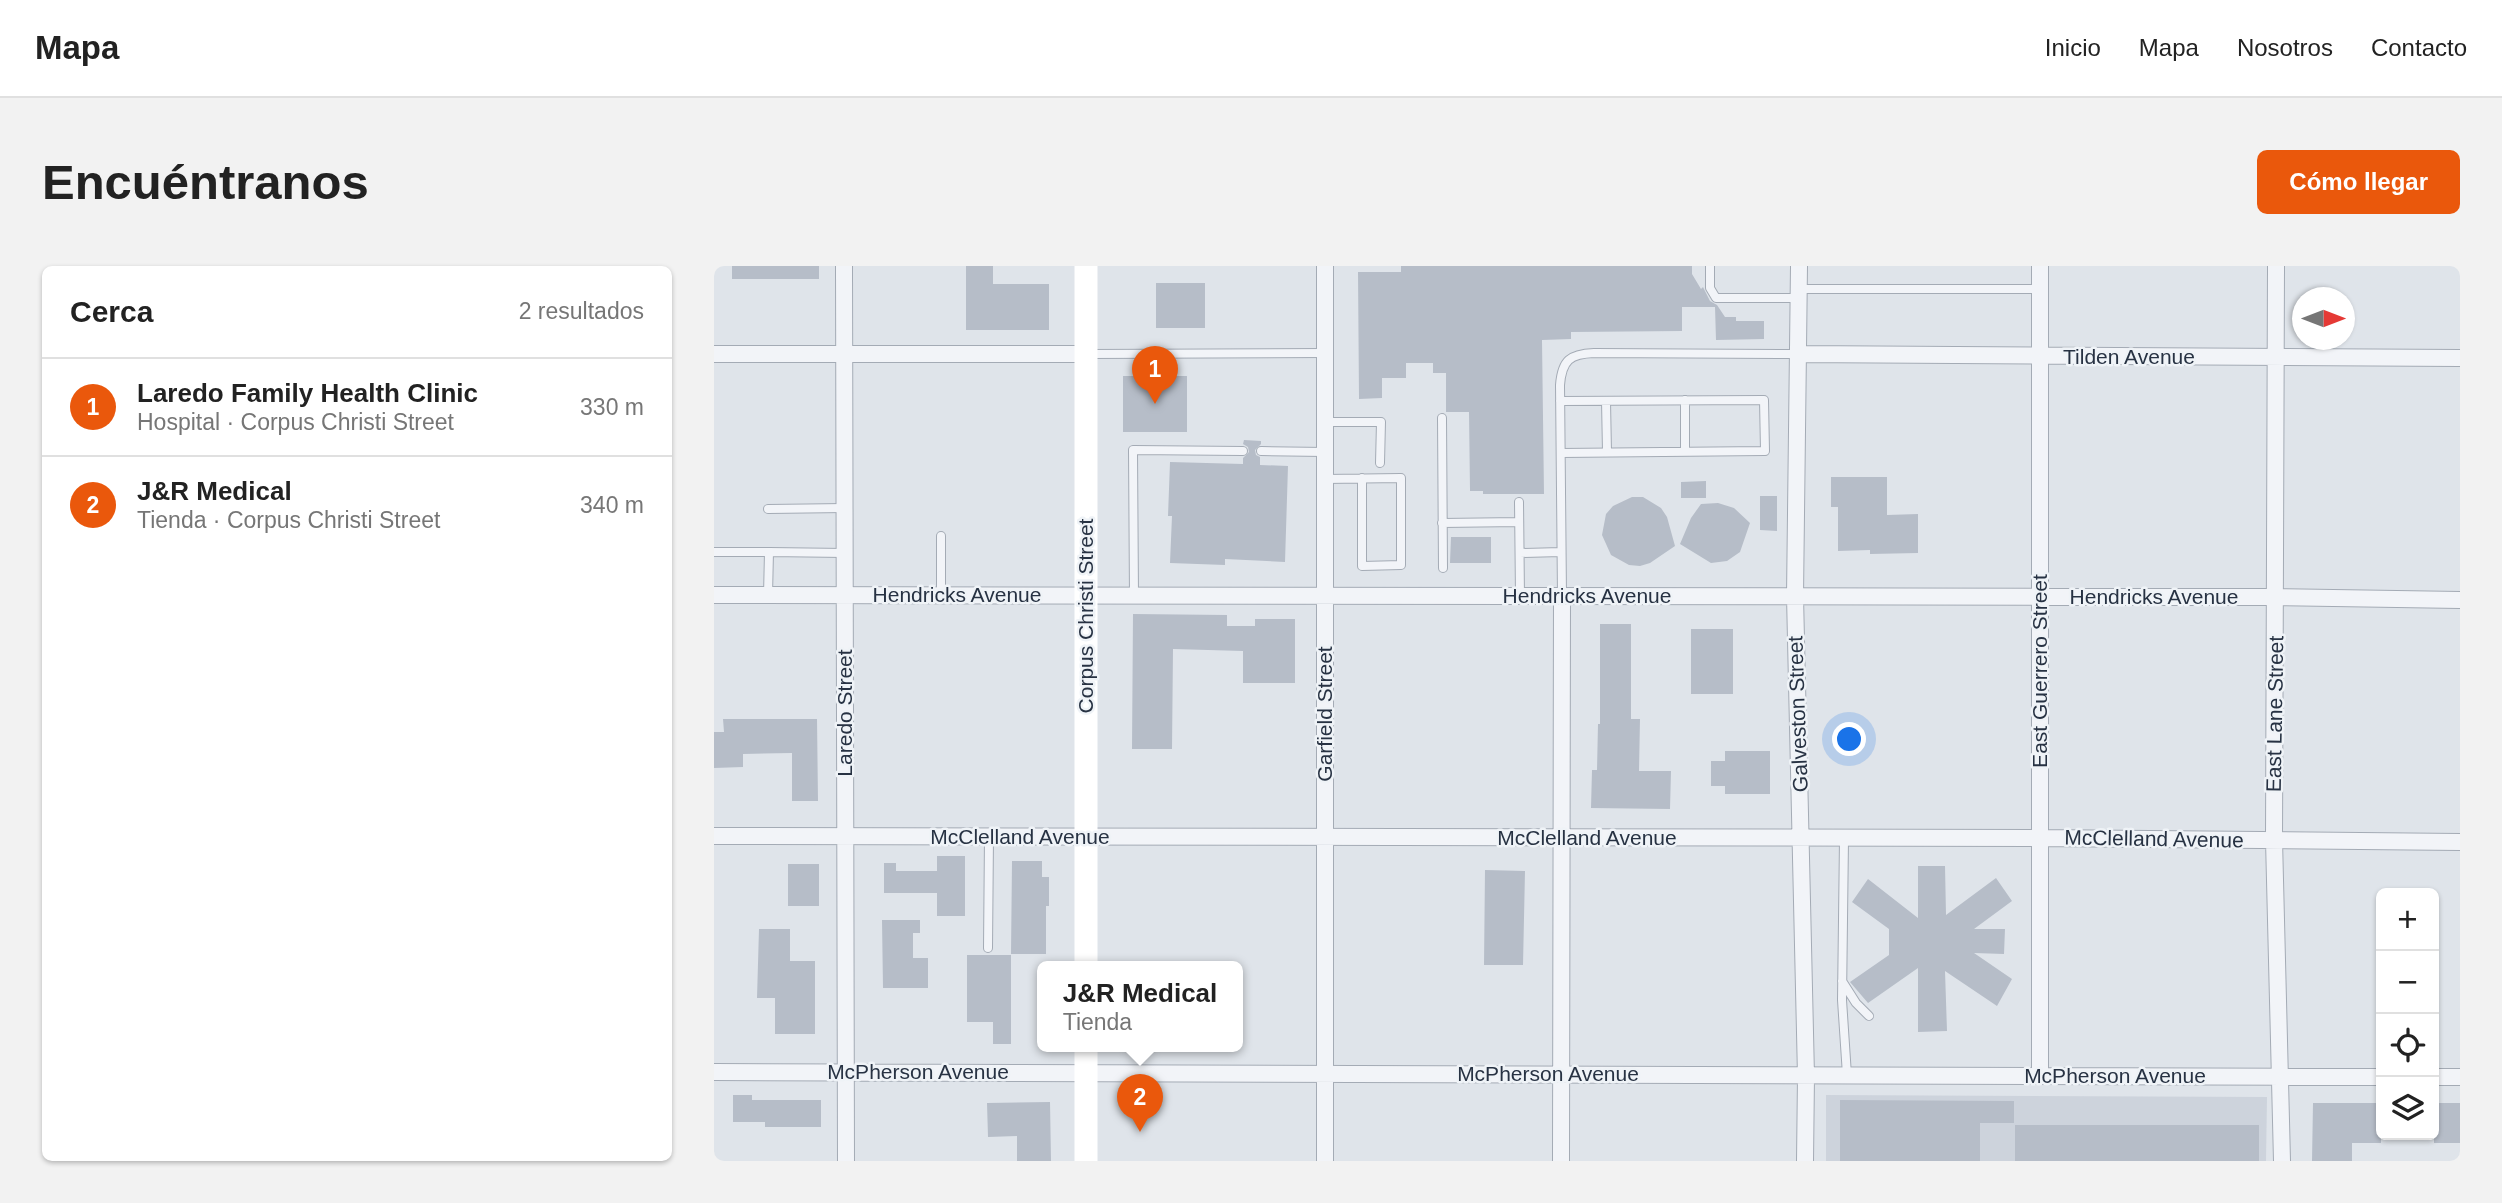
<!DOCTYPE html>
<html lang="es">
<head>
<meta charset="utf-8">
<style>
  :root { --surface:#fff; --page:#f2f2f2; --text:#222; --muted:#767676; --line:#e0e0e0; --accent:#ea580c }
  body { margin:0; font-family:Helvetica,sans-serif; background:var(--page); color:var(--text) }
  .controls { position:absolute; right:21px; bottom:21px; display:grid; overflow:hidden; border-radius:10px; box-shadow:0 2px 5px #0004 }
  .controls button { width:63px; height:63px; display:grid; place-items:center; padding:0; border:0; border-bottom:2px solid var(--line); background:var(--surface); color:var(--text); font:35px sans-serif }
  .compass { position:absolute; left:1578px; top:21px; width:63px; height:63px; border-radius:50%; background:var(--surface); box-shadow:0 2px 5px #0004; rotate:90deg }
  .you { position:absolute; left:1136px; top:474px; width:24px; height:24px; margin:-18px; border:5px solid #fff; border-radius:50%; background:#1a73e8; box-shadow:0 0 0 10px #1a73e833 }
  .badge { display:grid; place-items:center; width:46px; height:46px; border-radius:50%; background:var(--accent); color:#fff; font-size:23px; font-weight:700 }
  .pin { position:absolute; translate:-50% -58px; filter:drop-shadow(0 2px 4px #0008) }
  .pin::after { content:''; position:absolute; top:37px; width:24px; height:21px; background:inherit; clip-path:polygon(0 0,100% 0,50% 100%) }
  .popup { position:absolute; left:323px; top:695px; width:206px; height:91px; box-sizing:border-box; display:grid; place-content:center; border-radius:10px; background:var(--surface); filter:drop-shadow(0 2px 5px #0005); font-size:23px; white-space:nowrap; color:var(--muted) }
  .popup b { font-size:26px; color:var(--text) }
  .popup::after { content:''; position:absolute; left:50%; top:100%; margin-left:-14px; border:14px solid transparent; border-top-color:var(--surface) }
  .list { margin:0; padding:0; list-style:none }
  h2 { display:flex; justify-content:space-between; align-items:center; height:91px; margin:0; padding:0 28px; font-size:30px }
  h2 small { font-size:23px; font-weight:400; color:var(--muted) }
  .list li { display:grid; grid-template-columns:46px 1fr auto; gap:21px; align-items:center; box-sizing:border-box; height:98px; padding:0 28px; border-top:2px solid var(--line) }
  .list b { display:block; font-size:26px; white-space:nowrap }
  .list p { margin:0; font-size:23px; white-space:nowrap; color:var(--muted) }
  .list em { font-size:23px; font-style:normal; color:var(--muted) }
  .icon { flex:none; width:38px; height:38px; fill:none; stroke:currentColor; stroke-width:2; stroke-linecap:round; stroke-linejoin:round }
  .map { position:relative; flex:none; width:1746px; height:895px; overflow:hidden; border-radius:10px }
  header { display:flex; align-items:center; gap:42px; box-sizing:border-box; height:98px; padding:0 35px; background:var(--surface); border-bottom:2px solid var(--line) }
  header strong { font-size:33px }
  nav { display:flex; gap:38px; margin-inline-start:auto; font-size:24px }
  .intro { display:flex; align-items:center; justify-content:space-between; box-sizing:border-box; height:168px; padding:0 42px }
  h1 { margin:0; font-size:49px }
  .button { padding:18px 32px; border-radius:10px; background:var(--accent); color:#fff; font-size:24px; font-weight:700 }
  main { display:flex; gap:42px; padding:0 42px }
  aside { flex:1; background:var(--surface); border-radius:10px; box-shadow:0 2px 5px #0004 }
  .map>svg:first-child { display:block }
  .built { fill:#cdd3dc }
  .building { fill:#b6bdc8 }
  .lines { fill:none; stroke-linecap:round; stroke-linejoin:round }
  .lane-casing { stroke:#a4abb5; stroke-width:10 }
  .street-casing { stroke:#a4abb5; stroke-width:18 }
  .lane { stroke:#f2f4f8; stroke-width:8 }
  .street { stroke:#f2f4f8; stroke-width:16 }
  .secondary { stroke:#fff; stroke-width:23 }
  .labels { text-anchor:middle; stroke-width:5; stroke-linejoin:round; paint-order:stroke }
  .street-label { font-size:21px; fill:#273243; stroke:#eff3f7 }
</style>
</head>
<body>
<header>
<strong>Mapa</strong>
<nav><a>Inicio</a><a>Mapa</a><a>Nosotros</a><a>Contacto</a></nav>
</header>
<div class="intro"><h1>Encuéntranos</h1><a class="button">Cómo llegar</a></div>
<main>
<aside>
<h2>Cerca<small>2 resultados</small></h2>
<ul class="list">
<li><span class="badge">1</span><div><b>Laredo Family Health Clinic</b><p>Hospital · Corpus Christi Street</p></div><em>330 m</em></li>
<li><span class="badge">2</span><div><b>J&amp;R Medical</b><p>Tienda · Corpus Christi Street</p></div><em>340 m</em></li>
</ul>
</aside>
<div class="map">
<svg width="1746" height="895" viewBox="0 0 1746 895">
  <rect width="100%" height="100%" fill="#dfe4ea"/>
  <!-- built -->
  <path class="built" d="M1112 829 1553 831 1552 895H1112Z"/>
  <!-- building -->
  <path class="building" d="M18 0H105V13H18Z
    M252 0H279V18H335V64H252Z
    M687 0H978V8L987 23 989 21 996 35 1003 39 1011 51H1022V55H1050V73L1002 74 1001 41H968V65L857 66V73L828 74 830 228H769V225H756L755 146H732V107H719V97H692V112H668V132L645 133 644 6H687Z
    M442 17H491V62H442Z
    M409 110H473V166H409Z
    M530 174 547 175V178L541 184 542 189 546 191V199L574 200 571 296 511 293V299L456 297 458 250H454L456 196 529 198V192L535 186 534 181 529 178Z
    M1117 211H1173V249L1204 248V287L1156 288V284L1124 285V241H1117Z
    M992 215V232H967V216Z
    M1046 230H1063V265L1046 264Z
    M918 231H929L947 242 953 251 961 280 936 297 926 300 915 299 897 289 888 269 892 248 899 240Z
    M1004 237 1020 242 1036 257 1026 286 1013 295 997 297 966 278 977 252 987 238Z
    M737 271H777V297H736Z
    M419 348 513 349V360H541V353H581V417H529V385L459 383 458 483H418Z
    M886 358H917V453H926L925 505H957L956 543 877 542 878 504H883L884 458H886Z
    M977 363H1019V428H977Z
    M9 453H103L104 535H78V487L29 488V501L0 502V466H10Z
    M1011 485H1056V528H1011V520H997V495H1011Z
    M223 590H251V650H223V627H170V597H182V605H223Z
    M298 595H328V611H335V640H332V688H297Z
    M74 598H105V640H74Z
    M1204 600H1231L1232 649 1282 612 1298 635 1260 663H1291L1290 688 1260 687 1298 713 1283 740 1231 705 1233 765 1204 766V702L1154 737 1136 716 1175 689V663L1138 636 1154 613 1204 652Z
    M771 604 811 605 809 699H770Z
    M168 654H206V667H199V692H214V722H169Z
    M45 663H76V695H101V768H61V732H43Z
    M253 689H297V778H279V756H253Z
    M19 829H38V834H107V861H51V856H19Z
    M1126 834 1300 835V857H1266V895H1126Z
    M336 836 337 895H303V870L274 871 273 837Z
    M1599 837H1667V877H1638V895H1598Z
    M1720 837H1746V877H1720Z
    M1301 859H1545V895H1301Z"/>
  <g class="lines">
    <defs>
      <path id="lane" d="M996 0V22L1002 32H1085
        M1085 23H1326
        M375 88 611 87
        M971 134V185
        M846 135 1050 134 1051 185 847 187
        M892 135 893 186
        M728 152 729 302
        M611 156H667L666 197
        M547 185 611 186
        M611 213 687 212V299L648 300V212
        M805 236 806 330
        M54 243 131 242
        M728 257 805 256
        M227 270V329
        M0 286H55L54 329
        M55 286 131 287
        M806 287 847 286
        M420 330 419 184 529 185
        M848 330 846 119C848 94 856 88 880 87L1084 88
        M1130 573 1128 734 1133 809
        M274 682 275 571
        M1128 715 1142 737 1155 750"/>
      <path id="street" d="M130 0 132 895
        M611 0V895
        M1085 0 1081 330 1092 810 1091 895
        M1326 0V810
        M1562 0 1560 574 1568 895
        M0 88H372
        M1084 88 1746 92
        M0 329 1563 331 1746 334
        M0 570 1326 572 1746 576
        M0 806 1667 811
        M1720 811H1746
        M847 895 848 330"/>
    </defs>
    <!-- lane casing -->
    <use href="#lane" class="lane-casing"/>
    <!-- street casing -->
    <use href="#street" class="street-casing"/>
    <!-- lane -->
    <use href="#lane" class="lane"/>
    <!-- street -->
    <use href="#street" class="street"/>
    <!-- secondary -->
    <path class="secondary" d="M372 0V700
      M372 780V895"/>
  </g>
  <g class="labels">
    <!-- street labels -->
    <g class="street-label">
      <text x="1415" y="98">Tilden Avenue</text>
      <text x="243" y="336">Hendricks Avenue</text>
      <text x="873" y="337">Hendricks Avenue</text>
      <text x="1440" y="338">Hendricks Avenue</text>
      <text transform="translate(372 350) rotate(-90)" y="7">Corpus Christi Street</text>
      <text transform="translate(1326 405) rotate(-90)" y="7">East Guerrero Street</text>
      <text transform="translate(131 447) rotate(-90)" y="7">Laredo Street</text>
      <text transform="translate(611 448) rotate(-90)" y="7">Garfield Street</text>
      <text transform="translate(1084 448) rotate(-92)" y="7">Galveston Street</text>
      <text transform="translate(1561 448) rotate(-89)" y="7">East Lane Street</text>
      <text x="306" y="578">McClelland Avenue</text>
      <text x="873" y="579">McClelland Avenue</text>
      <text transform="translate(1440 573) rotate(1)" y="7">McClelland Avenue</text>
      <text x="204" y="813">McPherson Avenue</text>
      <text x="834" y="815">McPherson Avenue</text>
      <text x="1401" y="817">McPherson Avenue</text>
    </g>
  </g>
</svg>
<div class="controls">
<button>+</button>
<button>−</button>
<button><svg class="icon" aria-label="locate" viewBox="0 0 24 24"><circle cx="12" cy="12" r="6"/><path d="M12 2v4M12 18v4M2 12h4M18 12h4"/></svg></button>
<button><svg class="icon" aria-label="layers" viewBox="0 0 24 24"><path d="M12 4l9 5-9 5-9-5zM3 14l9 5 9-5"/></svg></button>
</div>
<svg class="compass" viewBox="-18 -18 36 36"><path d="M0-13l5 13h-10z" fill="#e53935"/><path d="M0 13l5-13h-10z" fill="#767676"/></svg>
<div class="you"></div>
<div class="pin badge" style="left:441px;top:138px">1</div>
<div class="pin badge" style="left:426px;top:866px">2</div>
<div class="popup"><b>J&amp;R Medical</b>Tienda</div>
</div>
</main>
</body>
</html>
